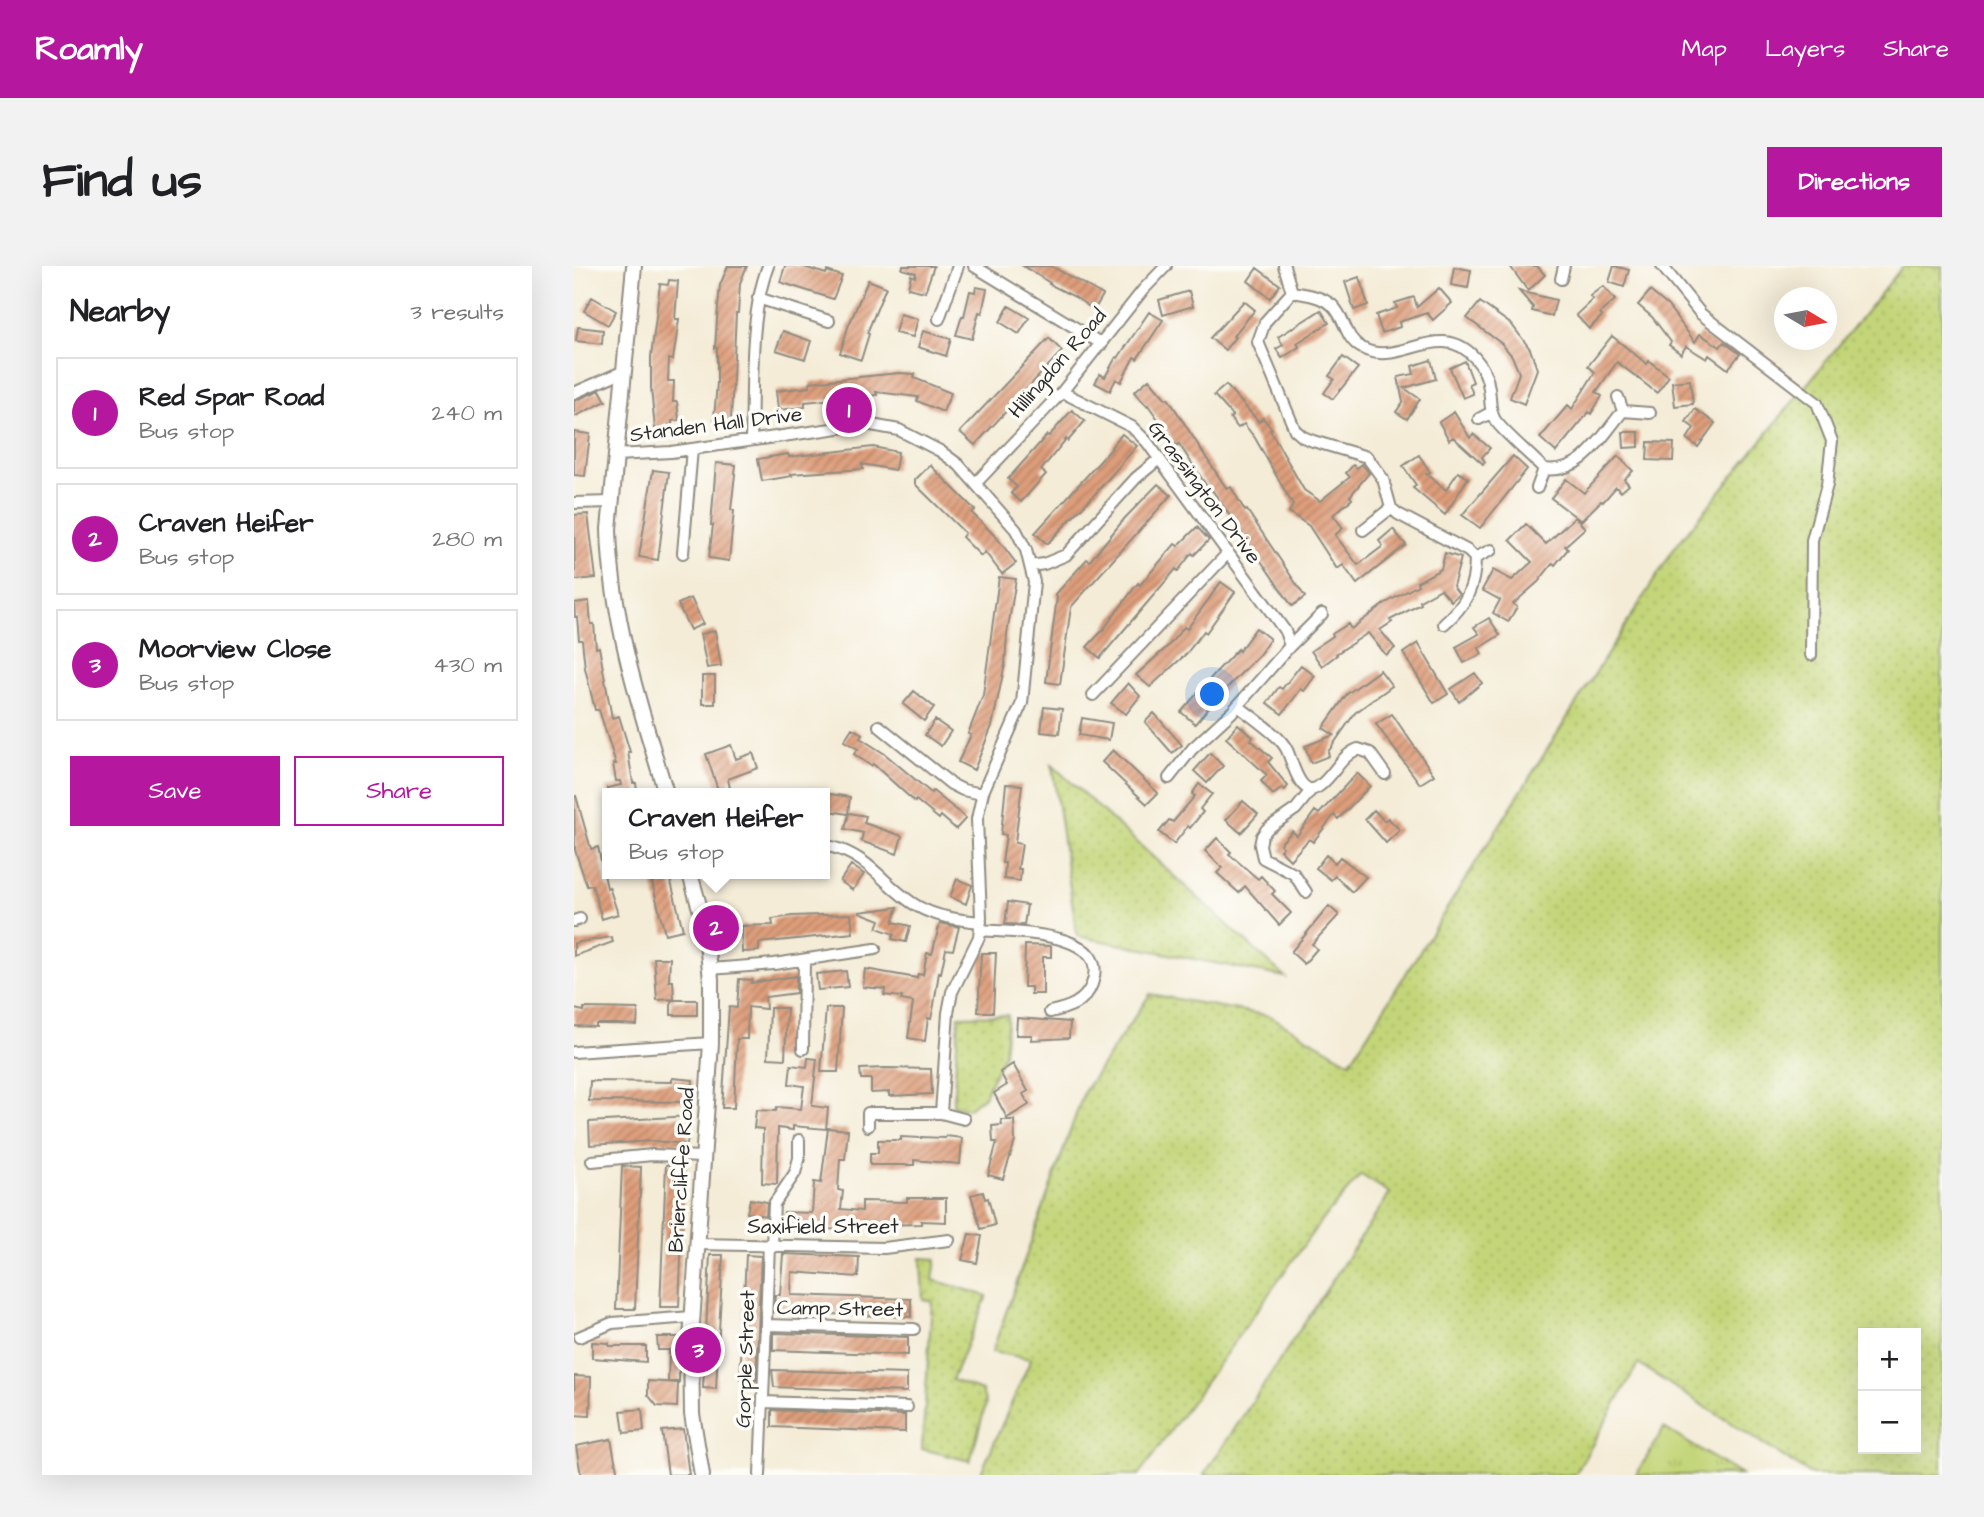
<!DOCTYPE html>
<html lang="en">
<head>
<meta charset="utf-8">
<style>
  :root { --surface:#fff; --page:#f2f2f2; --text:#202124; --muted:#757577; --line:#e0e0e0; --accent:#b5179e }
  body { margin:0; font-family:"Architects Daughter",sans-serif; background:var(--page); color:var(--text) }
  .controls { position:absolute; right:21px; bottom:21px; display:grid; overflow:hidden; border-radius:0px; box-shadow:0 7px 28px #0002 }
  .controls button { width:63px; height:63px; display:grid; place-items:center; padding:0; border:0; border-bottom:2px solid var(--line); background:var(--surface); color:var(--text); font:35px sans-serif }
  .compass { position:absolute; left:1200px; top:21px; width:63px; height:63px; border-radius:50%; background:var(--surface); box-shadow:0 7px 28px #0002; rotate:100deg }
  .you { position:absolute; left:639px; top:429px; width:24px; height:24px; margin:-18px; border:5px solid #fff; border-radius:50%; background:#1a73e8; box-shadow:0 0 0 10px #1a73e833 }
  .badge { display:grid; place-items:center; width:46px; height:46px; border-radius:50%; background:var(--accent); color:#fff; font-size:23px; font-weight:700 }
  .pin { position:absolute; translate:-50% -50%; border:4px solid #fff; box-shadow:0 2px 7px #0006 }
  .popup { position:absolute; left:28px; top:522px; width:228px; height:91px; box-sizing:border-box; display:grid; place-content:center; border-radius:0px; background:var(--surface); filter:drop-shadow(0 2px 5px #0005); font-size:23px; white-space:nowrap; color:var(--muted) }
  .popup b { font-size:26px; color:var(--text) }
  .popup::after { content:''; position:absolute; left:50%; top:100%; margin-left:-14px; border:14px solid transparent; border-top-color:var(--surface) }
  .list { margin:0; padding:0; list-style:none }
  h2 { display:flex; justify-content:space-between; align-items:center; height:91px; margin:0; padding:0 28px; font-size:30px }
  h2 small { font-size:23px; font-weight:400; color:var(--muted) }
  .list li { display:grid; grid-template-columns:46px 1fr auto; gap:21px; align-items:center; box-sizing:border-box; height:112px; margin:0 14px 14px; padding:0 14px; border:2px solid var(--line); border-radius:0px }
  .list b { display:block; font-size:26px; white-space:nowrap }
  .list p { margin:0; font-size:23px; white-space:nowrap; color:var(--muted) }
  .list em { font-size:23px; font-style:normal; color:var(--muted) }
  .actions { display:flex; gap:14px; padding:21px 28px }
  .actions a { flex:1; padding:16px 0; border:2px solid var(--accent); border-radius:0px; text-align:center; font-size:24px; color:var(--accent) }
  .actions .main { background:var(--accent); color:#fff }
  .map { position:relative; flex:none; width:1368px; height:1209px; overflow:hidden; border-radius:0px }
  header { display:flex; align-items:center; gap:42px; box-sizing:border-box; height:98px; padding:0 35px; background:var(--accent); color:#fff }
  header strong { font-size:33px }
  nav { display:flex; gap:38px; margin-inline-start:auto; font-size:24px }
  .intro { display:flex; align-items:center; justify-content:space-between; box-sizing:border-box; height:168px; padding:0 42px }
  h1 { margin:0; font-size:49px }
  .button { padding:18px 32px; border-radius:0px; background:var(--accent); color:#fff; font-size:24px; font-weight:700 }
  main { display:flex; gap:42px; padding:0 42px }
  aside { flex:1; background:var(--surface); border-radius:0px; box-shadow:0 7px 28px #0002 }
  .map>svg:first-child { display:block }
  .grass { fill:url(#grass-tufts); stroke:#778052; stroke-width:2 }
  .park { fill:url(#park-dots); stroke:#778052; stroke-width:2; fill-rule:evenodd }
  .building { fill:url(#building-hatch) }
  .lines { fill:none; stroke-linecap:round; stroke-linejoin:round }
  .street-casing { stroke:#908c81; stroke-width:14 }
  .secondary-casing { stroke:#908c81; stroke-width:18 }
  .street { stroke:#fff; stroke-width:10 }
  .secondary { stroke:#fff; stroke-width:14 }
  .labels { text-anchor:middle; stroke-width:7; stroke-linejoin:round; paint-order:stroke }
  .street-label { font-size:21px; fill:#2b2b2b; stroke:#fdfcf7 }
</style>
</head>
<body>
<header>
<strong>Roamly</strong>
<nav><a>Map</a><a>Layers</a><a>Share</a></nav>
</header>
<div class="intro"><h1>Find us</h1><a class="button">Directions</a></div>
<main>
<aside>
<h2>Nearby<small>3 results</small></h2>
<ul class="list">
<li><span class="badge">1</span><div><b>Red Spar Road</b><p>Bus stop</p></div><em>240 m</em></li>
<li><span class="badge">2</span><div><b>Craven Heifer</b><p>Bus stop</p></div><em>280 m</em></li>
<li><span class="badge">3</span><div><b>Moorview Close</b><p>Bus stop</p></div><em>430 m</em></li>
</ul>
<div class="actions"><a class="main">Save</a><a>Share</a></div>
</aside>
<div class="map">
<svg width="1368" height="1209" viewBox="0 0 1368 1209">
  <defs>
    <pattern id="grass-tufts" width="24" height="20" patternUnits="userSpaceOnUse" patternTransform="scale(1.75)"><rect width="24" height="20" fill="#c3d578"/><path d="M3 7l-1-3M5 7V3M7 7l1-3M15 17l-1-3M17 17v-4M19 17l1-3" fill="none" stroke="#a8b768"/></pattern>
    <pattern id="park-dots" width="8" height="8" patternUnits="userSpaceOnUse" patternTransform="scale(1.75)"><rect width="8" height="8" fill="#c3d578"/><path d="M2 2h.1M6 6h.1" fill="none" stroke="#a8b768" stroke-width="1.8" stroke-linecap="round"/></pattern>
    <pattern id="building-hatch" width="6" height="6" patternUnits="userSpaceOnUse" patternTransform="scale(1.75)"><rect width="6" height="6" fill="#de9e7b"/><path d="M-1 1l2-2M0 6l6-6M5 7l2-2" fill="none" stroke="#b48165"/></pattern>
  </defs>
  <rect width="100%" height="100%" fill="#fdfcf7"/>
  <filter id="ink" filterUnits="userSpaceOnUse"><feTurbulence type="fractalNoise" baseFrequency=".0143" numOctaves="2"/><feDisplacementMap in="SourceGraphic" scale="14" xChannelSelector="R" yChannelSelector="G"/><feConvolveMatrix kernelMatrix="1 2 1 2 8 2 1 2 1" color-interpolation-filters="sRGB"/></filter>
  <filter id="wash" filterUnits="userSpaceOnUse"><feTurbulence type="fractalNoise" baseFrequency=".00686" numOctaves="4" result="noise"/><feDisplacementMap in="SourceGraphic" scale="28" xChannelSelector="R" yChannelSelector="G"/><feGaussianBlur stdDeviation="1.57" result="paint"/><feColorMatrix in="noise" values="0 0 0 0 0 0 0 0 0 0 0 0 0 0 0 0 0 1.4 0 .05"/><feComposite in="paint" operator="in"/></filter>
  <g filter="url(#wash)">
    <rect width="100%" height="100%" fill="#f4ecd7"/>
    <!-- grass -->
    <path class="grass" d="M1090 1162 1167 1209H1062Z"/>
    <!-- park -->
    <path class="park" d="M1329 0H1368V1209H1238L1064 1098 1001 1209H630L816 927 787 909 747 955 565 1209H406L457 1093 418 1086 510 826 576 728 696 750 776 796 1101 281ZM1289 1067H1342V1183H1289Z
      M478 499 711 711 503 670Z
      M434 749 430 788 410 830 394 843 379 839 385 750Z
      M347 992 362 993 359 1014 413 1030 378 1114 408 1125 412 1138 396 1195 348 1183 358 1035 349 1034Z"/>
    <g id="blocks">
      <!-- building -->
      <path class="building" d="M154 0H173L166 17 164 47H162L157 154 140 153 143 116V82H141L143 53 146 19Z
        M211 0H227L252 8 253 5 268 10 259 33 206 16Z
        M329 0H360L351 26 334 22 337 9 341 11 342 7 328 3Z
        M449 0H477L529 29 520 44 501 31 475 18 476 17Z
        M936 0H963L971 9 954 25Z
        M1040 0 1055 4 1050 21 1035 16Z
        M880 1 897 4 894 22 877 19Z
        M683 2 706 19 696 32 674 15Z
        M785 11 794 39 780 44 771 16Z
        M95 14 104 15 101 53H105L99 94 95 93 94 115H100L99 136H103L105 154 98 155V161L81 163 77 122V91L86 18 94 19Z
        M294 14 312 21 293 67 295 68 287 94 266 87 274 61Z
        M1029 20 1041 34 1026 47 1028 50 1015 63 1002 49 1019 33 1016 30Z
        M402 21 413 23 408 47 405 46 398 73 382 69 388 50H390L396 25 401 26Z
        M865 22 878 37 859 54 853 47 825 56 826 61 808 67 802 49 823 42 821 37 840 31 843 41Z
        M615 25 619 40 589 49 585 34Z
        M945 25 982 34 978 50 958 45 959 41Z
        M1076 25 1094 40 1121 76 1126 68 1146 81 1150 76 1166 88 1154 103 1135 89 1133 93 1112 80 1107 88 1095 79 1097 76 1078 51 1064 39Z
        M18 31 42 45 34 59 10 45Z
        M670 35 681 44 659 70 661 71 651 84 636 72Z
        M906 36 938 59 956 83 963 103 950 138 936 132 945 107 938 90 928 78 893 52Z
        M435 40 455 52 445 68 426 56Z
        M747 44 755 57 723 77 725 81 708 92 702 83 709 79 704 71Z
        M575 46 589 54 563 93 560 91 547 116 542 113 536 125 521 117 526 108 531 111 542 91 544 92Z
        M326 48 344 53 339 71 321 67Z
        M4 61 29 64 28 78 2 75Z
        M209 65 237 75 231 93 202 84Z
        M349 65 377 73 372 90 344 81Z
        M1038 70 1073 98 1075 95 1095 110 1083 127 1043 96 1022 126 1028 130 1017 148 1015 146 982 186 966 172 994 139 998 143 1021 106 1014 100Z
        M475 72 488 85 401 179 386 166Z
        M769 91 784 102 759 133 750 127 760 113 755 110Z
        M857 94 862 113 830 122 846 133 833 153 822 146 829 136 824 111 840 108 838 100Z
        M891 95 899 116 895 118 899 128 889 132 876 102Z
        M325 107 341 108 340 112 377 127 369 146 343 135 344 131 302 126 303 129 231 136V141L204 144 202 125 236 121V116Z
        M575 113 592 133 594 132 637 199 653 223 657 221 671 245 673 244 731 331 718 340 638 224 636 225 605 178 602 180 590 158 588 159 574 139 573 140 560 126Z
        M1116 114 1119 138 1101 140 1098 116Z
        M652 119 685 156 689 152 698 163 696 164 730 224 746 235 776 211 772 207 779 199 783 202 788 198 795 207 776 230 778 233 759 249 769 262 761 269 784 299 809 280 805 275 819 263 832 279 783 318 769 299 763 303 735 260 715 246 719 239 681 172 670 158 664 162 656 152 659 150 640 129Z
        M26 124 32 135 0 151V135Z
        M1121 143 1141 157 1124 181 1113 173 1120 162 1112 156Z
        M498 144 511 155 494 175 492 173 467 204 472 208 447 236 437 227 443 221 434 213 473 169 475 170Z
        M880 146 896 172 899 168 916 182 908 191 911 196 909 198 879 171 875 174 865 156Z
        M0 166 16 168 11 210 0 209Z
        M1049 166H1065V181L1050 182Z
        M548 168 563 180 520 229 473 278 461 267 538 182 537 181Z
        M1074 176 1100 177 1099 195 1073 194Z
        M299 181 324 186 321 204 288 198 289 203 217 208 218 210 188 215 184 193 214 188 215 191Z
        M845 189 856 206 852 208 872 224 884 206 894 212 871 249 839 222 842 219 829 200Z
        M939 190 953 203 906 262 888 249Z
        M1044 190 1059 205 1050 213 1055 219 1047 226 1042 221 1029 236 1027 235 1007 255 977 232 992 213 1010 227Z
        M142 197 162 199 157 244 160 245 155 295 135 292 139 259H137Z
        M356 199 401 244 398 247 423 272 442 297 428 308 411 286 407 290 388 271 391 267 341 218V214Z
        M79 204 95 206 84 294 65 291Z
        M584 218 597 229 497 341 486 418 472 416 483 331 481 329 513 293 516 295 551 252Z
        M14 248 22 312 1 314 0 249Z
        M1001 251 1011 262 991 280 994 283 981 299 979 297 964 316 939 338 943 341 934 356 919 347 926 334 908 324 919 304 938 314 958 296 936 274 952 258 972 278Z
        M623 261 635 274 620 289 618 287 604 305 602 303 526 392 513 381 529 364 564 317 566 319 601 278 604 280Z
        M871 287 887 292 879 320 885 328 877 335 867 323 846 335 847 338 816 354 818 356 806 364 821 382 812 389 794 367 762 388 763 389 748 400 737 385 759 370 758 368 774 358 777 363 810 338 844 319 843 316 867 303Z
        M425 311 442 313 433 368 431 398 418 460 400 504 384 496 397 469 394 468 409 429Z
        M647 316 661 326 632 367 630 365 612 388 576 421 562 409 595 379 610 361 613 363Z
        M117 332 129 358 116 364 104 338Z
        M15 335 17 358H20L22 382 25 381 38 452 45 450 56 486H54L59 517H62L63 527H33V522L47 519 46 515H42L39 498H42L25 444H21L11 402 8 374H5L3 351H1L0 337Z
        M915 352 926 369 905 382 908 388 890 397 882 381 905 368 900 361Z
        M682 362 696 373 685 389 641 434 621 458 607 446 643 405 664 383 665 385Z
        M141 365 147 400 133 402 126 368Z
        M844 377 874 428 860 437 829 387Z
        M727 399 741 410 730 425 727 423 708 448 693 437 705 421 708 423Z
        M806 404 818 420 781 447 754 486 755 490 737 497 731 480 760 469 749 462 773 428Z
        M901 407 908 417 885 436 877 423Z
        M128 410H141V438H128Z
        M554 417 566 430 552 448 537 437Z
        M340 425 360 441 350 455 329 438Z
        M470 441 488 443 485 468 467 466Z
        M580 447 608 479 598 487 571 456Z
        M818 448 860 509 846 518 802 458Z
        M508 452 538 457 535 474 505 469Z
        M361 454 377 465 367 480 351 469Z
        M664 458 679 471 677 474 698 492 694 496 714 520 711 524 708 522 699 529 687 515 693 509 652 472Z
        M278 462 288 468 286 472 311 488 357 527 359 525 392 552 382 563 367 550 365 553 342 534 341 536 299 498 297 500 280 488 284 483 270 475Z
        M157 479 162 493 179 487 184 502 154 513 157 527H145L132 488Z
        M539 484 584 527 573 538 528 496Z
        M636 487 649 500 633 517 620 505Z
        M783 507 796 520 764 553 760 549 739 576 735 573 716 594 706 584 709 581 706 578 718 565 723 570 741 545 745 548Z
        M432 518 448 519 441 577 448 578 444 603H447L446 615 430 613 431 597H428L432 569 427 568Z
        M625 518 638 528 626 543 629 546 616 562 614 560 600 578 585 566 595 554 599 556 621 530 618 528Z
        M250 527 276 531 274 548 250 544Z
        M2 530 17 583 24 581 33 622 35 621 44 648 28 653 18 619 13 620 1 584 0 531Z
        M669 535 684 548 667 567 652 554Z
        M800 544 810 555 814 552 826 564 812 577 791 553Z
        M275 547 292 550 290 557 328 570 323 588 287 575 289 567 271 563Z
        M643 572 657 586 655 588 684 613 687 610 701 625 698 628 717 647 705 659 671 620 665 627 643 607 648 602 631 585Z
        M752 589 761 597 766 591 792 611 778 626 761 610 757 614 742 602Z
        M277 599 290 608 279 624 266 615Z
        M76 608H95L109 664 91 668Z
        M383 613 398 619 392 638 376 631Z
        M434 636 453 639 450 659 431 658Z
        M755 640 765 649 738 678 743 683 730 698 717 686Z
        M324 641 319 656 336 660 332 676 318 673 320 668 303 662 306 654 285 646Z
        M277 648 279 667 185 677V685L168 686 167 660 199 659 198 653 218 650Z
        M366 657 385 661 379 684 372 683 367 707 365 706 360 739 357 753 354 752 351 775 334 772 339 736 327 734 328 731 310 729 311 723 289 721 291 703 343 712 344 708 349 709 353 687 358 688Z
        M37 671 39 676 0 690V677Z
        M451 679 477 680V691H469V728H457V721H450Z
        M407 687H422L419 746H404Z
        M80 692H96L95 715H99L100 733 83 734Z
        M272 705 274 721 244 724 242 708Z
        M222 710V727L191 731 192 743 174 741 173 773H163L160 842H148L155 741 163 742 165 713 178 714 177 717Z
        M97 734H123V749H97Z
        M10 742 64 743 63 759 42 758H22V761L0 760V743L10 745Z
        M196 742H213L211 793 194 792Z
        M252 742H268L264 806H247Z
        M443 752 496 756 495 772 457 774 458 769H442Z
        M234 792 243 793 238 840 254 842 252 863 219 860V864L204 862 203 918 188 917 189 863 180 862 182 844 202 845 203 841 227 843 230 820 215 818 217 799 233 801Z
        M439 798 454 825 449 828 455 839 433 852 420 827 433 819 426 806Z
        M312 802 357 803 358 828 315 830V826L297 827V813H287L286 803Z
        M98 812 119 814 117 836 15 835 16 815 98 816Z
        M116 850 113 878 79 875 16 879 15 856Z
        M427 854H440L441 875 429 913 414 909 423 876H419L418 860 428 859Z
        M254 862 274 864 271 893H266L264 924 269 925 267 943 288 945V935L333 936V932H372V956L347 955V958L302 959V961L276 960 275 965 243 962V965L209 964 210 946 238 947 240 916 247 917Z
        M372 870 388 872 386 898 340 894V899H296V887H304V874H327V871L347 872V871L371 872Z
        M92 899H111L105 1041H86Z
        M48 900 67 901 61 1043H42Z
        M409 926 411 933 414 932 421 959 407 963 397 929Z
        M176 933 193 936 192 950 173 947Z
        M395 968 408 970 403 997 388 994Z
        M209 988 285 991 284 1011 218 1006 217 1029 337 1033V1051L200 1046 201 1029H206Z
        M136 989H149L142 1123 129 1122Z
        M172 989 187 990 182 1114H166Z
        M199 1067 334 1071V1089L199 1084Z
        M83 1071H106L105 1116H94L95 1084H84Z
        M18 1076 35 1077V1080H72V1096L18 1092Z
        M198 1104 333 1108V1126L200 1121Z
        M0 1110 17 1111 16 1150 0 1149Z
        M74 1115 104 1117 103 1141 83 1140 74 1129Z
        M68 1143 70 1165 50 1167 47 1145Z
        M198 1144 331 1149V1166L198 1161Z
        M109 1163 115 1209H94L88 1165Z
        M37 1173 44 1209H7L2 1180Z"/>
    </g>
  </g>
  <g filter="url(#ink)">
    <use href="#blocks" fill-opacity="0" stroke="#908c81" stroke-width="2"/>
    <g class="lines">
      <defs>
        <path id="street" d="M400 0 528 78
          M710 0 718 26 691 56 684 76 721 164 729 171 739 175 793 191 809 213 817 242 824 248 894 285 901 292C901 321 892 339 870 358
          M1088 0 1127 48 1243 137 1258 175 1253 219 1238 274 1237 389
          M987 13 990 0
          M718 26C731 28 747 30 758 39 772 52 770 72 788 82 814 97 842 75 870 76 894 77 913 101 915 123 917 134 915 144 921 154 931 168 957 189 970 203 1009 208 1027 171 1049 145L1076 147
          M184 32 255 55
          M365 53 384 0
          M488 126 558 161 573 176 711 365 716 380
          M0 127 50 105
          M1044 131 1049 145
          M905 153 918 146
          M177 174C179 120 175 50 194 0
          M42 189 97 186 292 158 325 164 366 185 385 199 442 264 452 284 460 316 448 437 409 526 403 553 407 651 405 671 378 726 374 747 367 847
          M402 217 488 126 569 24 592 0
          M963 222 970 203
          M0 237 38 236
          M789 264 817 242
          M109 287 118 183
          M901 292 917 284
          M457 300 470 298 492 289 562 212 585 193
          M519 429 654 287
          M664 440C677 450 691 460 703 471 706 474 711 480 713 484 718 494 726 533 744 521 760 510 766 490 784 483L796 487 811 508
          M305 460 377 518 389 524 408 528
          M595 512 618 483 658 446 716 380 748 348
          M258 581C297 591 311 621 343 640 362 651 385 654 407 656
          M732 626 720 608 689 592 686 579 688 570 693 563 722 543 738 523
          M0 655 6 653
          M406 664C438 667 538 664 518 718 511 737 494 742 476 746
          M136 703 200 698 301 683
          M229 783 230 694
          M0 786 137 777
          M294 860V847H367L390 853
          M18 895 78 889 128 891
          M123 978 310 982 375 974
          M198 979 200 938 221 907 225 892V874
          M192 1059 340 1063
          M5 1071 38 1057 118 1051
          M189 1136 333 1141
          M186 1209 195 979"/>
        <path id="secondary" d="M60 0 35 263C37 352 66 442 92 527
          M116 608 131 660 137 713V777L117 1073 118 1148 128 1209"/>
      </defs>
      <!-- street casing -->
      <use href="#street" class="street-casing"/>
      <!-- secondary casing -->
      <use href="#secondary" class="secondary-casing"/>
      <!-- street -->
      <use href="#street" class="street"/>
      <!-- secondary -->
      <use href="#secondary" class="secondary"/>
    </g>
  </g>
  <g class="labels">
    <!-- street labels -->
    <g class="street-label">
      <text transform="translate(483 97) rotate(-49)" y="7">Hillingdon Road</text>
      <text transform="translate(142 158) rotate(-7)" y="7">Standen Hall Drive</text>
      <text transform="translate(631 226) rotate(53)" y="7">Grassington Drive</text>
      <text transform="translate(107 904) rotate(-86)" y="7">Briercliffe Road</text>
      <text x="249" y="967">Saxifield Street</text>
      <text transform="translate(266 1042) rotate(1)" y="7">Camp Street</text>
      <text transform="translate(171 1093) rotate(-88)" y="7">Gorple Street</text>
    </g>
  </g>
</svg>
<div class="controls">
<button>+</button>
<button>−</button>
</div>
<svg class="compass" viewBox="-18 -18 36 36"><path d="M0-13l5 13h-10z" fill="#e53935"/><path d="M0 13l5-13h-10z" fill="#757577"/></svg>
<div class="you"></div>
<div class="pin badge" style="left:275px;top:144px">1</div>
<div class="pin badge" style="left:142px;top:662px">2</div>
<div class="popup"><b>Craven Heifer</b>Bus stop</div>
<div class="pin badge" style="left:124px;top:1084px">3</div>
</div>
</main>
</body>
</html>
